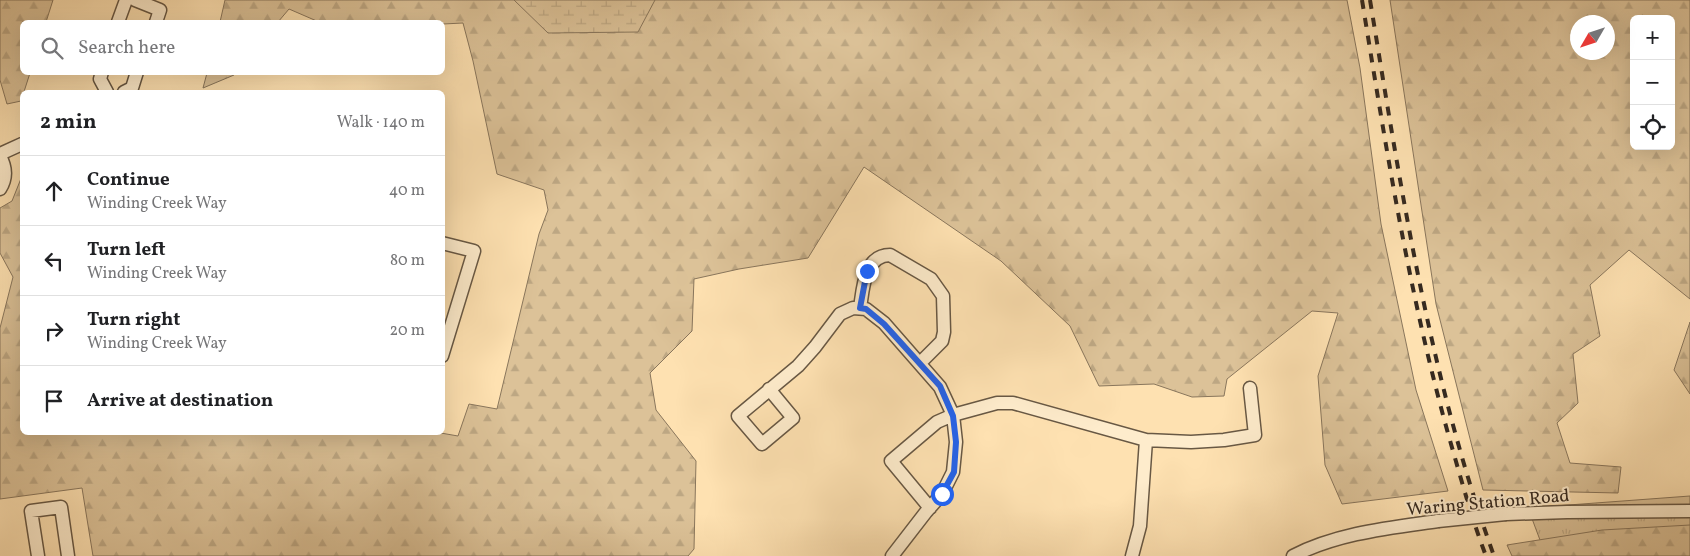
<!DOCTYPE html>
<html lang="en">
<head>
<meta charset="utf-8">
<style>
  :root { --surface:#fff; --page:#f2f2f2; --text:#202124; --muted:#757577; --line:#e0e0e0 }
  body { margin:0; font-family:Vollkorn,serif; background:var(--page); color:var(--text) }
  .controls { position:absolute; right:15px; top:15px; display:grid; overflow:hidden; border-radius:8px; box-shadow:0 5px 20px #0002 }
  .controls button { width:45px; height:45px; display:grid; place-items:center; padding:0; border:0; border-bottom:1px solid var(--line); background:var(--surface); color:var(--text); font:25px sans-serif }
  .compass { position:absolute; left:1570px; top:15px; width:45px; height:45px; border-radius:50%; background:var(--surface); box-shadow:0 5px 20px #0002; rotate:231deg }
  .stop { position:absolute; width:15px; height:15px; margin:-11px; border:4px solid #2563eb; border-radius:50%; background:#fff }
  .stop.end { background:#2563eb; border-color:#fff; box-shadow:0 1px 5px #0008 }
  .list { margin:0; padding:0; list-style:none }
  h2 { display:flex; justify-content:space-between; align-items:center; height:65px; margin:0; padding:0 20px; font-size:21px }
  h2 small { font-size:16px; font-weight:400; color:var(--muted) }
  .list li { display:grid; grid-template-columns:32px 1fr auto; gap:15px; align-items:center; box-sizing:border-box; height:70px; padding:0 20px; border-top:1px solid var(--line) }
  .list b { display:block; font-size:19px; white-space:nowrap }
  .list p { margin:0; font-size:16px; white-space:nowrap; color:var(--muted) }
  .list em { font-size:16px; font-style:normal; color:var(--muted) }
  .icon { flex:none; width:28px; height:28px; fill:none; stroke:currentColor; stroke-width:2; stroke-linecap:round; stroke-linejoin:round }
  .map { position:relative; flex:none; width:1690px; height:556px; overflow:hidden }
  .search { position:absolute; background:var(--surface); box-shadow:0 5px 20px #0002; left:20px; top:20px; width:425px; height:55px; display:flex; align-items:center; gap:12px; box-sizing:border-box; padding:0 18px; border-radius:8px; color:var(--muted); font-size:19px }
  .panel { position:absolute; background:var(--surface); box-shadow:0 5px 20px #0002; left:20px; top:90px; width:425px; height:345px; border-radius:8px }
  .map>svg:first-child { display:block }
  .grass { fill:url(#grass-tufts); stroke:#89765c }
  .forest { fill:url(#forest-firs); stroke:#89765c; fill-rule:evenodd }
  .wetland { fill:url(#wetland-marsh); stroke:#89765c }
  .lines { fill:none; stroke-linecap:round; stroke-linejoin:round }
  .minor-casing { stroke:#685844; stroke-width:15 }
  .minor { stroke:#feeccc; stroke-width:12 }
  .rail { stroke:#362a20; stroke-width:4; stroke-dasharray:9 9; stroke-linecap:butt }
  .minor-bridge-casing { stroke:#685844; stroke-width:15; stroke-linecap:butt }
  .minor-bridge { stroke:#feeccc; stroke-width:12 }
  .route { stroke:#2563eb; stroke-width:6 }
  .labels { text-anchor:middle; stroke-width:4; stroke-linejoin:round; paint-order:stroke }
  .street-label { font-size:18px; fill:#362a20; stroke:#feeccc }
</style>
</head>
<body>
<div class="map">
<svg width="1690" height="556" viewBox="0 0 1690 556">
  <defs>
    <pattern id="grass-tufts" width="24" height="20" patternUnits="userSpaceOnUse" patternTransform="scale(1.25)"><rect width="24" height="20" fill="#dcc298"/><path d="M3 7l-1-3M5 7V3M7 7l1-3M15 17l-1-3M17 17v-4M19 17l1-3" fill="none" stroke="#bda783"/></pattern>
    <pattern id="forest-firs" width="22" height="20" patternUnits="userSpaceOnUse" patternTransform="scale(1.25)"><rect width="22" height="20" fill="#dcc298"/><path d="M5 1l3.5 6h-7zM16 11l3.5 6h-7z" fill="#bda783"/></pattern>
    <pattern id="wetland-marsh" width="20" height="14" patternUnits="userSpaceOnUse" patternTransform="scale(1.25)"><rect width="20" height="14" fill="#dcc298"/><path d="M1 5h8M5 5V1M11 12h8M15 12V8" fill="none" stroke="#bda783"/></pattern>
  </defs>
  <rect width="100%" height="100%" fill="#fee1b1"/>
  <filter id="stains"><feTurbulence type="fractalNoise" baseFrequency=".004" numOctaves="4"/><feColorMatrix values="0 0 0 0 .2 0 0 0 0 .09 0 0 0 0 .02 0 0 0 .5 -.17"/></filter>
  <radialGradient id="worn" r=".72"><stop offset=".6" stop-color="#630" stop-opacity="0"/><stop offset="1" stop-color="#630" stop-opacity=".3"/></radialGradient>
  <!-- grass -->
  <path class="grass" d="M1690 496V556H1546L1528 508Z"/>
  <!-- forest -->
  <path class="forest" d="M0 0H53L46 22H22V72L30 73 21 101 7 104 0 80Z
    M225 0H1347L1360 68 1381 224 1416 390 1448 491 1342 504 1325 465 1318 376 1338 313 1312 311 1227 379 1224 396 1192 397 1154 384 1099 386 1070 326 1001 261 864 167 808 258 739 269 694 279 692 331 650 373 656 410 696 461 694 549 688 556H93L82 488 0 499V328L13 277 0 253V208L12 201 22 176V432H435L458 436 469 404 497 409 539 234 548 210 544 190 497 174 473 61 463 23 443 24 442 22H319L289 9 278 22H220Z
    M1390 0H1690V299L1629 250 1590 285 1600 336 1573 354 1578 403 1557 423 1570 463 1621 467 1618 493 1483 490 1436 304ZM1634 19H1671V146H1634ZM1578 22H1608V52H1578Z
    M207 73V72L236 73 234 75 203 88Z
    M1690 322V394L1674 370Z
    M1690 525V556H1512L1507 545 1602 530Z"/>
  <!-- wetland -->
  <path class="wetland" d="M514 0H655L638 32 548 33Z"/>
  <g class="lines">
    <defs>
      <path id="minor" d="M135 0 160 10 156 22
        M118 22 126 0
        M102 72 100 79 107 92
        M124 92 132 88 137 72
        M0 154 22 144
        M0 156C6 167 7 178 0 189
        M442 243 474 251 442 356
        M860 308C863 289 864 255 890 255L931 279 943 296 944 332 942 341 920 363
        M769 389 793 418 762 444 738 416 798 366 815 347 840 314 853 308 866 309 884 323 940 387 953 415 956 442 953 472 942 494 926 512 892 556
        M930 508 891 461 937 422 953 415 997 403H1013L1146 440 1191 442 1224 440 1255 435 1250 388
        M1506 514 1567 512 1690 511
        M38 556 31 511 61 507 68 556
        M1132 556 1140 526 1146 440
        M1293 556C1338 533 1389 528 1438 521"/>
    </defs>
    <!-- minor casing -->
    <use href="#minor" class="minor-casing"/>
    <!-- minor -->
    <use href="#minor" class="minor"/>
    <!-- rail -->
    <path class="rail" d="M1362 0C1387 153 1410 302 1453 451 1463 486 1473 522 1486 556
      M1370 0C1401 188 1429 376 1494 556"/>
    <defs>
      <path id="minor-bridge" d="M1438 521 1506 514"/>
    </defs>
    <!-- minor-bridge casing -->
    <use href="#minor-bridge" class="minor-bridge-casing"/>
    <!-- minor-bridge -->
    <use href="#minor-bridge" class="minor-bridge"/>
  </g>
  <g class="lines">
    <!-- route -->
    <path class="route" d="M867 271 860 308 866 309 884 324 940 386 953 416 956 442 954 472 942 494"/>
  </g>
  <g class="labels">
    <!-- street labels -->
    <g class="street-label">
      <text transform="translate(1488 502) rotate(-5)" y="6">Waring Station Road</text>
    </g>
  </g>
  <rect width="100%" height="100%" filter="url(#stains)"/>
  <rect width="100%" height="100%" fill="url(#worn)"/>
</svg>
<div class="controls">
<button>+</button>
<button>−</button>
<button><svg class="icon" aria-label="locate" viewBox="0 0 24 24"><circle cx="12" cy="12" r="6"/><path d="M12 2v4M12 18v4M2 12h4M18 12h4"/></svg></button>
</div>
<svg class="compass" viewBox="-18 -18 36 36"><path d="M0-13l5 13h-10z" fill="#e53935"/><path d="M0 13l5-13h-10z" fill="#757577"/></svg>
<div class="stop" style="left:942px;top:494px"></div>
<div class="stop end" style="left:867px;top:271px"></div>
<div class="search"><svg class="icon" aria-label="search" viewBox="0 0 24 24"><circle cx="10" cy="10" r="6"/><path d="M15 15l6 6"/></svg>Search here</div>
<section class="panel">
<h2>2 min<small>Walk · 140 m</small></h2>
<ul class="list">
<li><svg class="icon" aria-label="ahead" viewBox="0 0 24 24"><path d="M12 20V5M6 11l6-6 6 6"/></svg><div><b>Continue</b><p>Winding Creek Way</p></div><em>40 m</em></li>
<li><svg class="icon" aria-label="left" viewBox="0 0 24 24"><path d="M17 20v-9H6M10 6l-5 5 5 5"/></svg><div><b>Turn left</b><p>Winding Creek Way</p></div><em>80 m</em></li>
<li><svg class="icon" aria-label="right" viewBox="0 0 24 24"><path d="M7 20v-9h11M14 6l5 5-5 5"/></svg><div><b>Turn right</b><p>Winding Creek Way</p></div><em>20 m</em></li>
<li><svg class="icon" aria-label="arrive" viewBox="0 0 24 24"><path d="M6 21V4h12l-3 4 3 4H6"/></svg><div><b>Arrive at destination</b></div></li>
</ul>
</section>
</div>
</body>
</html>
